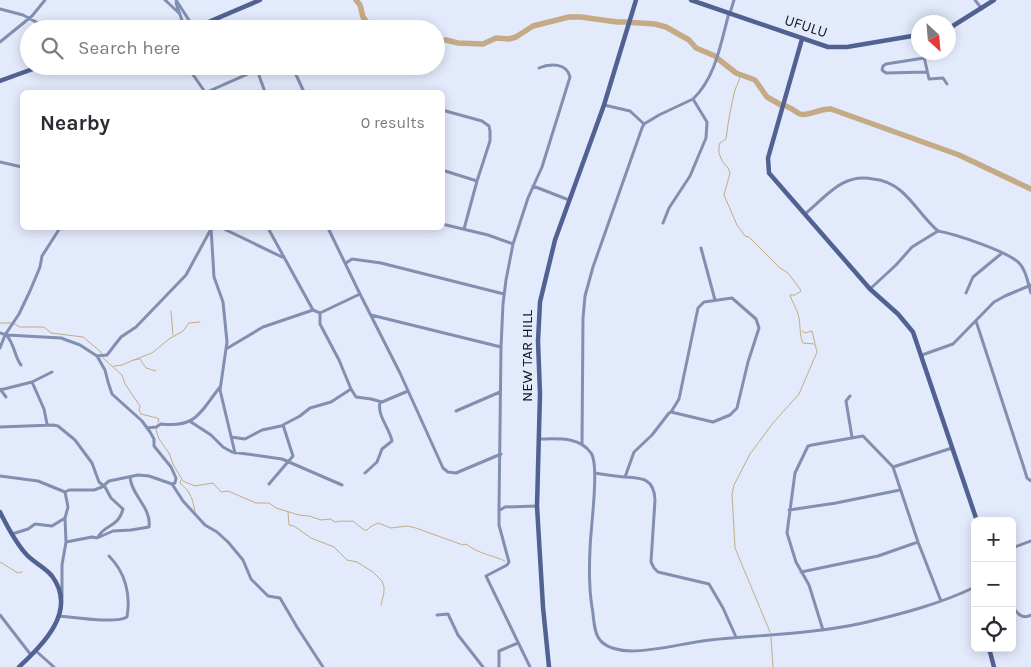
<!DOCTYPE html>
<html lang="en">
<head>
<meta charset="utf-8">
<style>
  :root { --surface:#fff; --page:#f2f2f3; --text:#2b2b33; --muted:#7c7c81; --line:#e1e1e2 }
  body { margin:0; font-family:Karla,sans-serif; background:var(--page); color:var(--text) }
  .controls { position:absolute; right:15px; bottom:15px; display:grid; overflow:hidden; border-radius:8px; box-shadow:0 2px 12px #0003 }
  .controls button { width:45px; height:45px; display:grid; place-items:center; padding:0; border:0; border-bottom:1px solid var(--line); background:var(--surface); color:var(--text); font:25px sans-serif }
  .compass { position:absolute; left:911px; top:15px; width:45px; height:45px; border-radius:50%; background:var(--surface); box-shadow:0 2px 12px #0003; rotate:154deg }
  .list { margin:0; padding:0; list-style:none }
  h2 { display:flex; justify-content:space-between; align-items:center; height:65px; margin:0; padding:0 20px; font-size:21px }
  h2 small { font-size:16px; font-weight:400; color:var(--muted) }
  .icon { flex:none; width:28px; height:28px; fill:none; stroke:currentColor; stroke-width:2; stroke-linecap:round; stroke-linejoin:round }
  .map { position:relative; flex:none; width:1031px; height:667px; overflow:hidden }
  .search { position:absolute; background:var(--surface); box-shadow:0 2px 12px #0003; left:20px; top:20px; width:425px; height:55px; display:flex; align-items:center; gap:12px; box-sizing:border-box; padding:0 18px; border-radius:28px; color:var(--muted); font-size:19px }
  .panel { position:absolute; background:var(--surface); box-shadow:0 2px 12px #0003; left:20px; top:90px; width:425px; height:140px; border-radius:8px }
  .map>svg:first-child { display:block }
  .lines { fill:none; stroke-linecap:round; stroke-linejoin:round }
  .stream { stroke:#c4ab86; stroke-width:1 }
  .river { stroke:#c4ab86; stroke-width:5.5 }
  .street { stroke:#828fb0; stroke-width:3 }
  .secondary { stroke:#516292; stroke-width:4.5 }
  .labels { text-anchor:middle; stroke-width:4.5; stroke-linejoin:round; paint-order:stroke }
  .street-label { font-size:15px; fill:#10141d; stroke:#e3eafb }
</style>
</head>
<body>
<div class="map">
<svg width="1031" height="667" viewBox="0 0 1031 667">
  <rect width="100%" height="100%" fill="#e3eafb"/>
  <g class="lines">
    <!-- stream -->
    <path class="stream" d="M740 74C740 81 737 84 735 90 731 106 728 122 726 139L720 143 719 146V153L722 161 728 168 730 173 724 195 737 225 745 236 749 237 780 268 788 273 800 289 801 291 795 295H790C792 302 796 307 798 314 801 324 799 335 803 343L815 344 817 352 799 394 773 423 750 454 734 485 732 494 735 548 770 632
      M171 311 173 335
      M0 323H13L20 327H44L51 333 83 337 101 352V354
      M802 331 805 333 812 331 815 343
      M103 358 122 375 125 384 140 406 139 410 141 414 157 418 159 419 158 423
      M134 360 152 353 169 339 183 331 189 323 200 322
      M114 366C127 366 130 359 140 359L146 368 156 371
      M158 427 156 430 159 439 169 453 173 464 183 481 195 486 213 483 221 492 228 491 256 503H269L276 508 299 515 309 516 321 520 330 519 335 522C342 520 346 522 353 521L364 530H367L370 527 378 523 391 528 407 526 416 528 463 545 466 544C479 554 492 555 505 561
      M181 480 180 483C191 492 193 500 195 512
      M288 512 289 525 294 526 311 538 334 547 347 560 357 562 373 572 382 581 384 587V592L381 605
      M0 562 18 573 22 572
      M771 637 773 667"/>
    <!-- river -->
    <path class="river" d="M356 0 360 5 363 17 372 29
      M436 42 446 40 458 43 483 44 496 38 509 39 516 37 533 26 569 17H581L617 22H625L655 24 666 27 689 40 696 48 715 56
      M717 58 736 73 755 80 767 97 781 105
      M786 106C791 108 796 112 800 114 808 117 820 108 831 109L959 155 1031 189"/>
    <!-- street -->
    <path class="street" d="M165 0 180 14
      M176 0 194 28
      M975 0 982 9
      M176 3 185 29
      M0 9 23 15 36 22 45 29
      M730 13 734 0
      M0 42 32 16 45 0
      M923 52 929 79 943 78 947 84
      M924 58 886 64 883 66 882 70 886 73 927 72
      M187 66 205 92
      M292 66 304 92
      M257 70 265 92
      M207 92 266 66
      M604 105 630 111 644 124
      M442 110 482 121 489 126 490 131V141L477 181 464 229
      M0 162 22 167
      M442 170 477 181
      M533 186 569 200
      M805 214C827 196 842 173 873 179 884 180 893 184 901 191 915 203 924 219 938 231
      M663 223 669 208 690 176 706 138 707 122 693 99
      M442 224 488 235 513 244
      M211 228 214 277 223 302 227 342 220 390 235 453
      M222 228 282 257
      M268 228 313 310 320 313 360 294
      M328 228 360 294 400 373 443 468 448 472 456 473 501 454
      M701 248 715 300
      M346 263 352 259 381 263 504 294
      M870 289 896 265 912 247 938 231C955 234 1010 252 1020 264 1027 272 1028 284 1031 293
      M966 293 973 277 1002 253
      M320 313V324L339 360 351 389 356 397 371 399 382 402 408 391
      M371 315 501 347
      M976 321 1024 468 1027 478 1031 481
      M0 333 7 335 61 338 80 345 97 356 105 370 108 382 112 394 142 421 150 432 154 439V446L171 467 176 478 175 483 172 484
      M7 336C15 345 14 356 21 365
      M0 348 5 335 19 314 30 291 40 267 42 256 60 228
      M226 349 263 327 313 310
      M922 355 953 344 994 302 1005 296 1031 285
      M97 356 107 355 121 337 136 327 186 275 211 229
      M32 382 44 409 47 424
      M0 389 6 397
      M0 390 32 382 52 372
      M850 396 846 401 852 437
      M456 411 500 392
      M191 422 211 435 223 447 232 452 282 459 342 485
      M0 427 53 425 58 426 75 440 92 463 99 482 105 487 111 498 123 509C118 528 105 524 98 537
      M147 428 156 427 161 424C197 428 200 412 220 387
      M231 437 245 439 262 430 281 426 300 416 310 408 331 402 351 389
      M539 439C557 439 579 436 591 453 600 465 590 532 590 550 589 569 589 588 592 607 594 616 593 632 600 640 606 648 621 651 631 651 657 651 684 643 710 640 761 635 813 634 863 623 901 614 940 604 975 587
      M582 444 583 318 585 296 593 267 642 128 644 124 659 115 693 99C716 77 721 42 729 13
      M893 467 952 448
      M365 473 377 462 382 449 392 441C389 427 377 416 380 402
      M595 473C605 475 614 476 624 477 642 478 654 478 655 500L651 562 654 568 658 572 709 584 723 608 736 637
      M0 476 38 481 65 492
      M625 477 634 452 652 435 669 413 671 412 679 399 698 308 704 302 732 298 756 319 759 328 748 362 737 408 730 415 713 422 671 412
      M269 484 293 456 283 425
      M500 510 505 507 537 506
      M789 510 836 503 900 490
      M12 534 28 529 35 524 52 526 65 518
      M66 542 92 537 97 538 113 531 131 530 149 527C152 508 131 495 130 477
      M1012 548 1031 541
      M801 572 878 556 918 542
      M62 598V565L66 542 65 518 68 507 65 492 69 490H94L102 487 109 481 138 475 149 476 172 484 183 501 205 525 217 532 228 542 243 560 251 579 268 596 280 598 297 627 323 667
      M1012 606C1017 613 1022 620 1031 615
      M0 615 31 655
      M437 615 448 614 458 635 483 667
      M59 616C73 617 116 624 127 617 131 594 125 572 109 556
      M823 630 809 585 796 562 787 533 795 473 808 446 812 445 863 436 893 467 918 542 941 601
      M36 651 54 667
      M499 667V651L518 643
      M530 667 486 576 507 565 509 562 499 525V510L501 347 503 304 506 280 513 244 528 198 542 167 570 77C567 63 550 63 539 68"/>
    <!-- secondary -->
    <path class="secondary" d="M691 0 828 47H847L918 35
      M192 29 260 0
      M948 29 994 0
      M802 39 768 158 769 173 870 289 898 314 913 332 977 521
      M0 81 41 66
      M0 512C7 526 15 542 26 554 34 563 45 567 52 576 78 611 43 644 19 667
      M989 648 994 667
      M549 667 543 607 537 506 540 394 538 341 540 302 555 240 604 105 636 0"/>
  </g>
  <g class="labels">
    <!-- street labels -->
    <g class="street-label">
      <text transform="translate(806 26) rotate(18)" y="5">UFULU</text>
      <text transform="translate(527 356) rotate(-90)" y="5">NEW TAR HILL</text>
    </g>
  </g>
</svg>
<div class="controls">
<button>+</button>
<button>−</button>
<button><svg class="icon" aria-label="locate" viewBox="0 0 24 24"><circle cx="12" cy="12" r="6"/><path d="M12 2v4M12 18v4M2 12h4M18 12h4"/></svg></button>
</div>
<svg class="compass" viewBox="-18 -18 36 36"><path d="M0-13l5 13h-10z" fill="#e53935"/><path d="M0 13l5-13h-10z" fill="#7c7c81"/></svg>
<div class="search"><svg class="icon" aria-label="search" viewBox="0 0 24 24"><circle cx="10" cy="10" r="6"/><path d="M15 15l6 6"/></svg>Search here</div>
<section class="panel">
<h2>Nearby<small>0 results</small></h2>
<ul class="list">
</ul>
</section>
</div>
</body>
</html>
